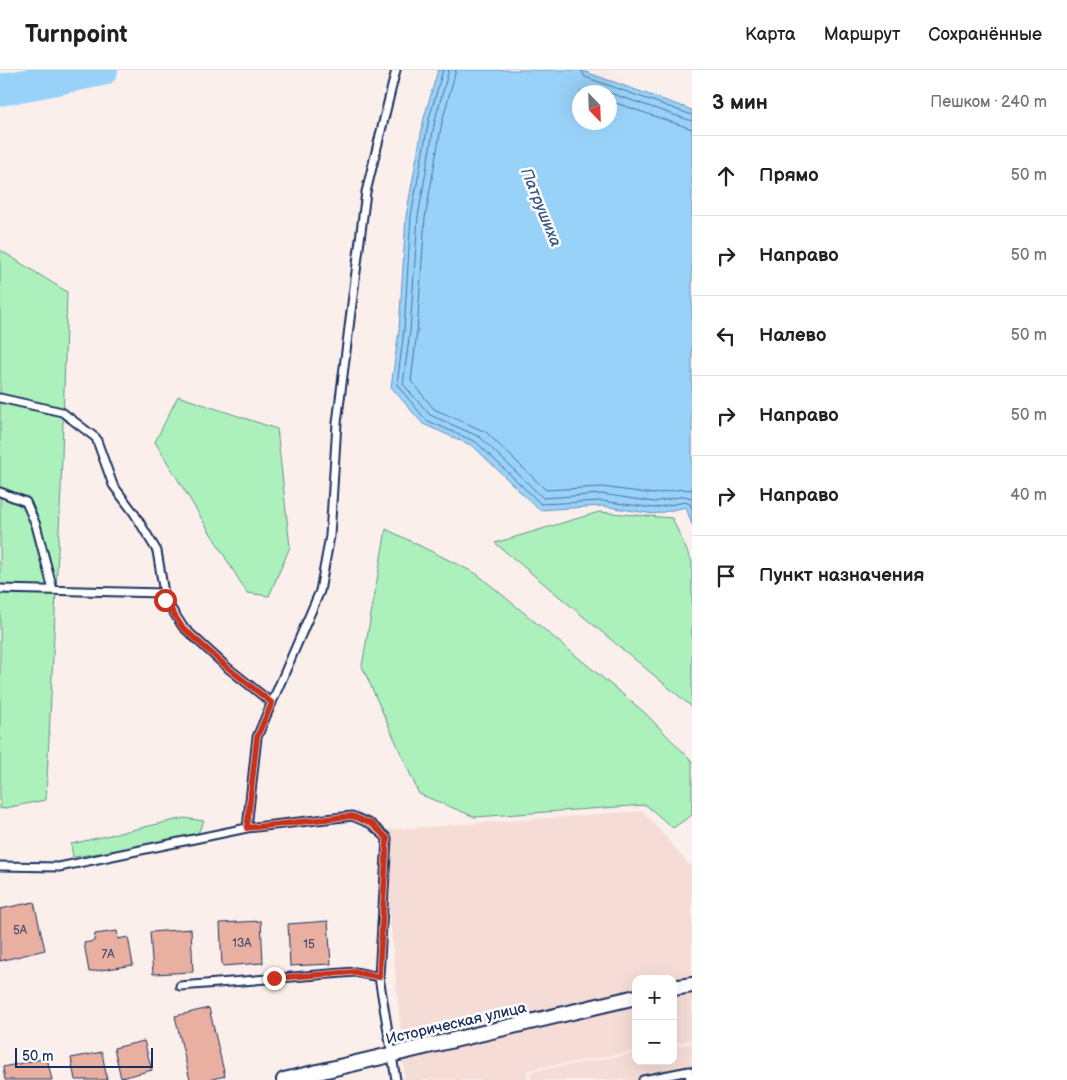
<!DOCTYPE html>
<html lang="ru">
<head>
<meta charset="utf-8">
<style>
  :root { --surface:#fff; --page:#f6f6f6; --text:#202124; --muted:#757577; --line:#e0e0e0 }
  body { margin:0; font-family:"Balsamiq Sans",sans-serif; background:var(--page); color:var(--text) }
  .controls { position:absolute; right:15px; bottom:15px; display:grid; overflow:hidden; border-radius:10px; box-shadow:0 5px 20px #0002 }
  .controls button { width:45px; height:45px; display:grid; place-items:center; padding:0; border:0; border-bottom:1px solid var(--line); background:var(--surface); color:var(--text); font:25px sans-serif }
  .compass { position:absolute; left:572px; top:15px; width:45px; height:45px; border-radius:50%; background:var(--surface); box-shadow:0 5px 20px #0002; rotate:157deg }
  .scale { position:absolute; left:15px; bottom:12px; width:138px; box-sizing:border-box; padding-left:5px; border:2px solid #1b2f5e; border-top:0; font-size:14px; line-height:18px; white-space:nowrap; color:#1b2f5e; -webkit-text-stroke:4px #fff; paint-order:stroke }
  .stop { position:absolute; width:15px; height:15px; margin:-11px; border:4px solid #c8321e; border-radius:50%; background:#fff }
  .stop.end { background:#c8321e; border-color:#fff; box-shadow:0 1px 5px #0008 }
  .list { margin:0; padding:0; list-style:none }
  h2 { display:flex; justify-content:space-between; align-items:center; height:65px; margin:0; padding:0 20px; font-size:21px }
  h2 small { font-size:16px; font-weight:400; color:var(--muted) }
  .list li { display:grid; grid-template-columns:32px 1fr auto; gap:15px; align-items:center; box-sizing:border-box; height:80px; padding:0 20px; border-top:1px solid var(--line) }
  .list b { display:block; font-size:19px; white-space:nowrap }
  .list em { font-size:16px; font-style:normal; color:var(--muted) }
  .icon { flex:none; width:28px; height:28px; fill:none; stroke:currentColor; stroke-width:2; stroke-linecap:round; stroke-linejoin:round }
  .map { position:relative; flex:none; width:692px; height:1010px; overflow:hidden }
  header { display:flex; align-items:center; gap:30px; box-sizing:border-box; height:70px; padding:0 25px; background:var(--surface); border-bottom:1px solid var(--line) }
  header strong { font-size:24px }
  nav { display:flex; gap:28px; margin-inline-start:auto; font-size:18px }
  main { display:flex }
  aside { flex:1; background:var(--surface) }
  .map>svg:first-child { display:block }
  .built { fill:#f6dcd6 }
  .green { fill:#acf1bb; stroke:#64908c }
  .water { fill:#99d2f9; stroke:#6791bb; fill-rule:evenodd }
  .lines { fill:none; stroke-linecap:round; stroke-linejoin:round }
  .shore { stroke:#4d709c; stroke-width:1 }
  .river { stroke:#99d2f9; stroke-width:32 }
  .building { fill:#e9b0a1; stroke:#1b2f5e }
  .lane-casing { stroke:#1b2f5e; stroke-width:11 }
  .street-casing { stroke:#1b2f5e; stroke-width:18 }
  .lane { stroke:#fff; stroke-width:7 }
  .street { stroke:#fff; stroke-width:14 }
  .route { stroke:#c8321e; stroke-width:6 }
  .labels { text-anchor:middle; stroke-width:5; stroke-linejoin:round; paint-order:stroke }
  .number-label { font-size:12px; fill:#4e4f6f }
  .street-label { font-size:15px; fill:#1b2f5e; stroke:#fff }
  .water-label { font-size:16px; font-style:italic; fill:#3a5885; stroke:#fff }
</style>
</head>
<body>
<header>
<strong>Turnpoint</strong>
<nav><a>Карта</a><a>Маршрут</a><a>Сохранённые</a></nav>
</header>
<main>
<div class="map">
<svg width="692" height="1010" viewBox="0 0 692 1010">
  <rect width="100%" height="100%" fill="#fbefec"/>
  <filter id="ink" filterUnits="userSpaceOnUse"><feTurbulence type="fractalNoise" baseFrequency=".02" numOctaves="2"/><feDisplacementMap in="SourceGraphic" scale="10" xChannelSelector="R" yChannelSelector="G"/><feConvolveMatrix kernelMatrix="1 2 1 2 8 2 1 2 1" color-interpolation-filters="sRGB"/></filter>
  <g filter="url(#ink)">
    <!-- built -->
    <path class="built" d="M643 741 692 798V970L673 974V909H636V981L527 1000 528 1010H405L382 760Z
      M692 973V1010H532L530 1002 636 983V991H673V977Z"/>
    <!-- green -->
    <path class="green" d="M0 180 67 222 61 419 46 730 0 739Z
      M178 326 277 359 290 477 269 526 247 523 155 372Z
      M599 442 672 448 692 492V637L495 473Z
      M386 459 477 504 644 642 692 691V745L673 758 646 735 475 747 419 724 362 596Z
      M184 748 204 751 195 769 73 787 71 774Z"/>
    <!-- water -->
    <path class="water" d="M438 0H580L692 40V455L686 437 654 444 602 436 539 440 473 376 423 354 391 317 399 260 406 146 424 48ZM580 22H610V52H580Z"/>
    <g class="lines">
      <!-- shore -->
      <path class="shore" d="M443 0 429 49 411 146 404 260 397 315 426 350 476 372 541 434 602 431 654 438 685 432 690 434 692 439
        M449 0 435 50 418 147 410 261 403 314 430 345 480 367 543 428 602 424 654 432 684 426 692 428
        M456 0 442 52 425 148 417 262 411 311 434 339 486 362 546 420 602 417 654 424 682 419 692 420
        M581 0 585 7 692 45
        M610 23 692 51
        M610 31 692 59"/>
      <!-- river -->
      <path class="river" d="M0 20 102 0"/>
    </g>
    <!-- building -->
    <path class="building" d="M34 832 45 880 0 891V839Z
      M261 851 263 893 222 896 220 853Z
      M328 851 331 894 290 896 288 854Z
      M191 859 193 902 153 904 150 862Z
      M117 861 118 869 128 867 133 895 89 902 84 873 94 871 95 864Z
      M209 938 225 1006 208 1010H190L175 946Z
      M144 971 152 1000 121 1008 114 978Z
      M102 982 107 1010H75L71 988Z
      M47 988 52 1010H5L3 997Z"/>
    <g class="lines">
      <defs>
        <path id="lane" d="M0 328 62 342 96 368 113 415 134 443 157 481 165 529 183 557 228 598 272 633
          M0 422 26 432 36 455 53 520
          M0 519 163 523
          M247 758 257 667 320 521 330 466 337 353 366 122 396 0
          M0 796 59 797 247 758 352 746 371 754 387 768 379 907 396 1010
          M180 916 355 902 379 907
          M643 1010 689 1001 690 1010"/>
        <path id="street" d="M673 918 692 915
          M284 1010 636 927"/>
      </defs>
      <!-- lane casing -->
      <use href="#lane" class="lane-casing"/>
      <!-- street casing -->
      <use href="#street" class="street-casing"/>
      <!-- lane -->
      <use href="#lane" class="lane"/>
      <!-- street -->
      <use href="#street" class="street"/>
    </g>
  </g>
  <g class="lines" filter="url(#ink)">
    <!-- route -->
    <path class="route" d="M165 530 182 557 228 598 272 633 257 667 247 758 352 746 372 754 387 768 379 907 355 902 274 908"/>
  </g>
  <g class="labels">
    <!-- number labels -->
    <g class="number-label">
      <text x="20" y="864">5А</text>
      <text x="242" y="877">13А</text>
      <text x="309" y="878">15</text>
      <text x="108" y="888">7А</text>
    </g>
    <!-- street labels -->
    <g class="street-label">
      <text transform="translate(456 953) rotate(-13)" y="5">Историческая улица</text>
    </g>
    <!-- water labels -->
    <g class="water-label">
      <text transform="translate(542 137) rotate(68)" y="6">Патрушиха</text>
    </g>
  </g>
</svg>
<div class="controls">
<button>+</button>
<button>−</button>
</div>
<svg class="compass" viewBox="-18 -18 36 36"><path d="M0-13l5 13h-10z" fill="#e53935"/><path d="M0 13l5-13h-10z" fill="#757577"/></svg>
<div class="scale">50 m</div>
<div class="stop" style="left:165px;top:530px"></div>
<div class="stop end" style="left:274px;top:908px"></div>
</div>
<aside>
<h2>3 мин<small>Пешком · 240 m</small></h2>
<ul class="list">
<li><svg class="icon" aria-label="ahead" viewBox="0 0 24 24"><path d="M12 20V5M6 11l6-6 6 6"/></svg><div><b>Прямо</b></div><em>50 m</em></li>
<li><svg class="icon" aria-label="right" viewBox="0 0 24 24"><path d="M7 20v-9h11M14 6l5 5-5 5"/></svg><div><b>Направо</b></div><em>50 m</em></li>
<li><svg class="icon" aria-label="left" viewBox="0 0 24 24"><path d="M17 20v-9H6M10 6l-5 5 5 5"/></svg><div><b>Налево</b></div><em>50 m</em></li>
<li><svg class="icon" aria-label="right" viewBox="0 0 24 24"><path d="M7 20v-9h11M14 6l5 5-5 5"/></svg><div><b>Направо</b></div><em>50 m</em></li>
<li><svg class="icon" aria-label="right" viewBox="0 0 24 24"><path d="M7 20v-9h11M14 6l5 5-5 5"/></svg><div><b>Направо</b></div><em>40 m</em></li>
<li><svg class="icon" aria-label="arrive" viewBox="0 0 24 24"><path d="M6 21V4h12l-3 4 3 4H6"/></svg><div><b>Пункт назначения</b></div></li>
</ul>
</aside>
</main>
</body>
</html>
